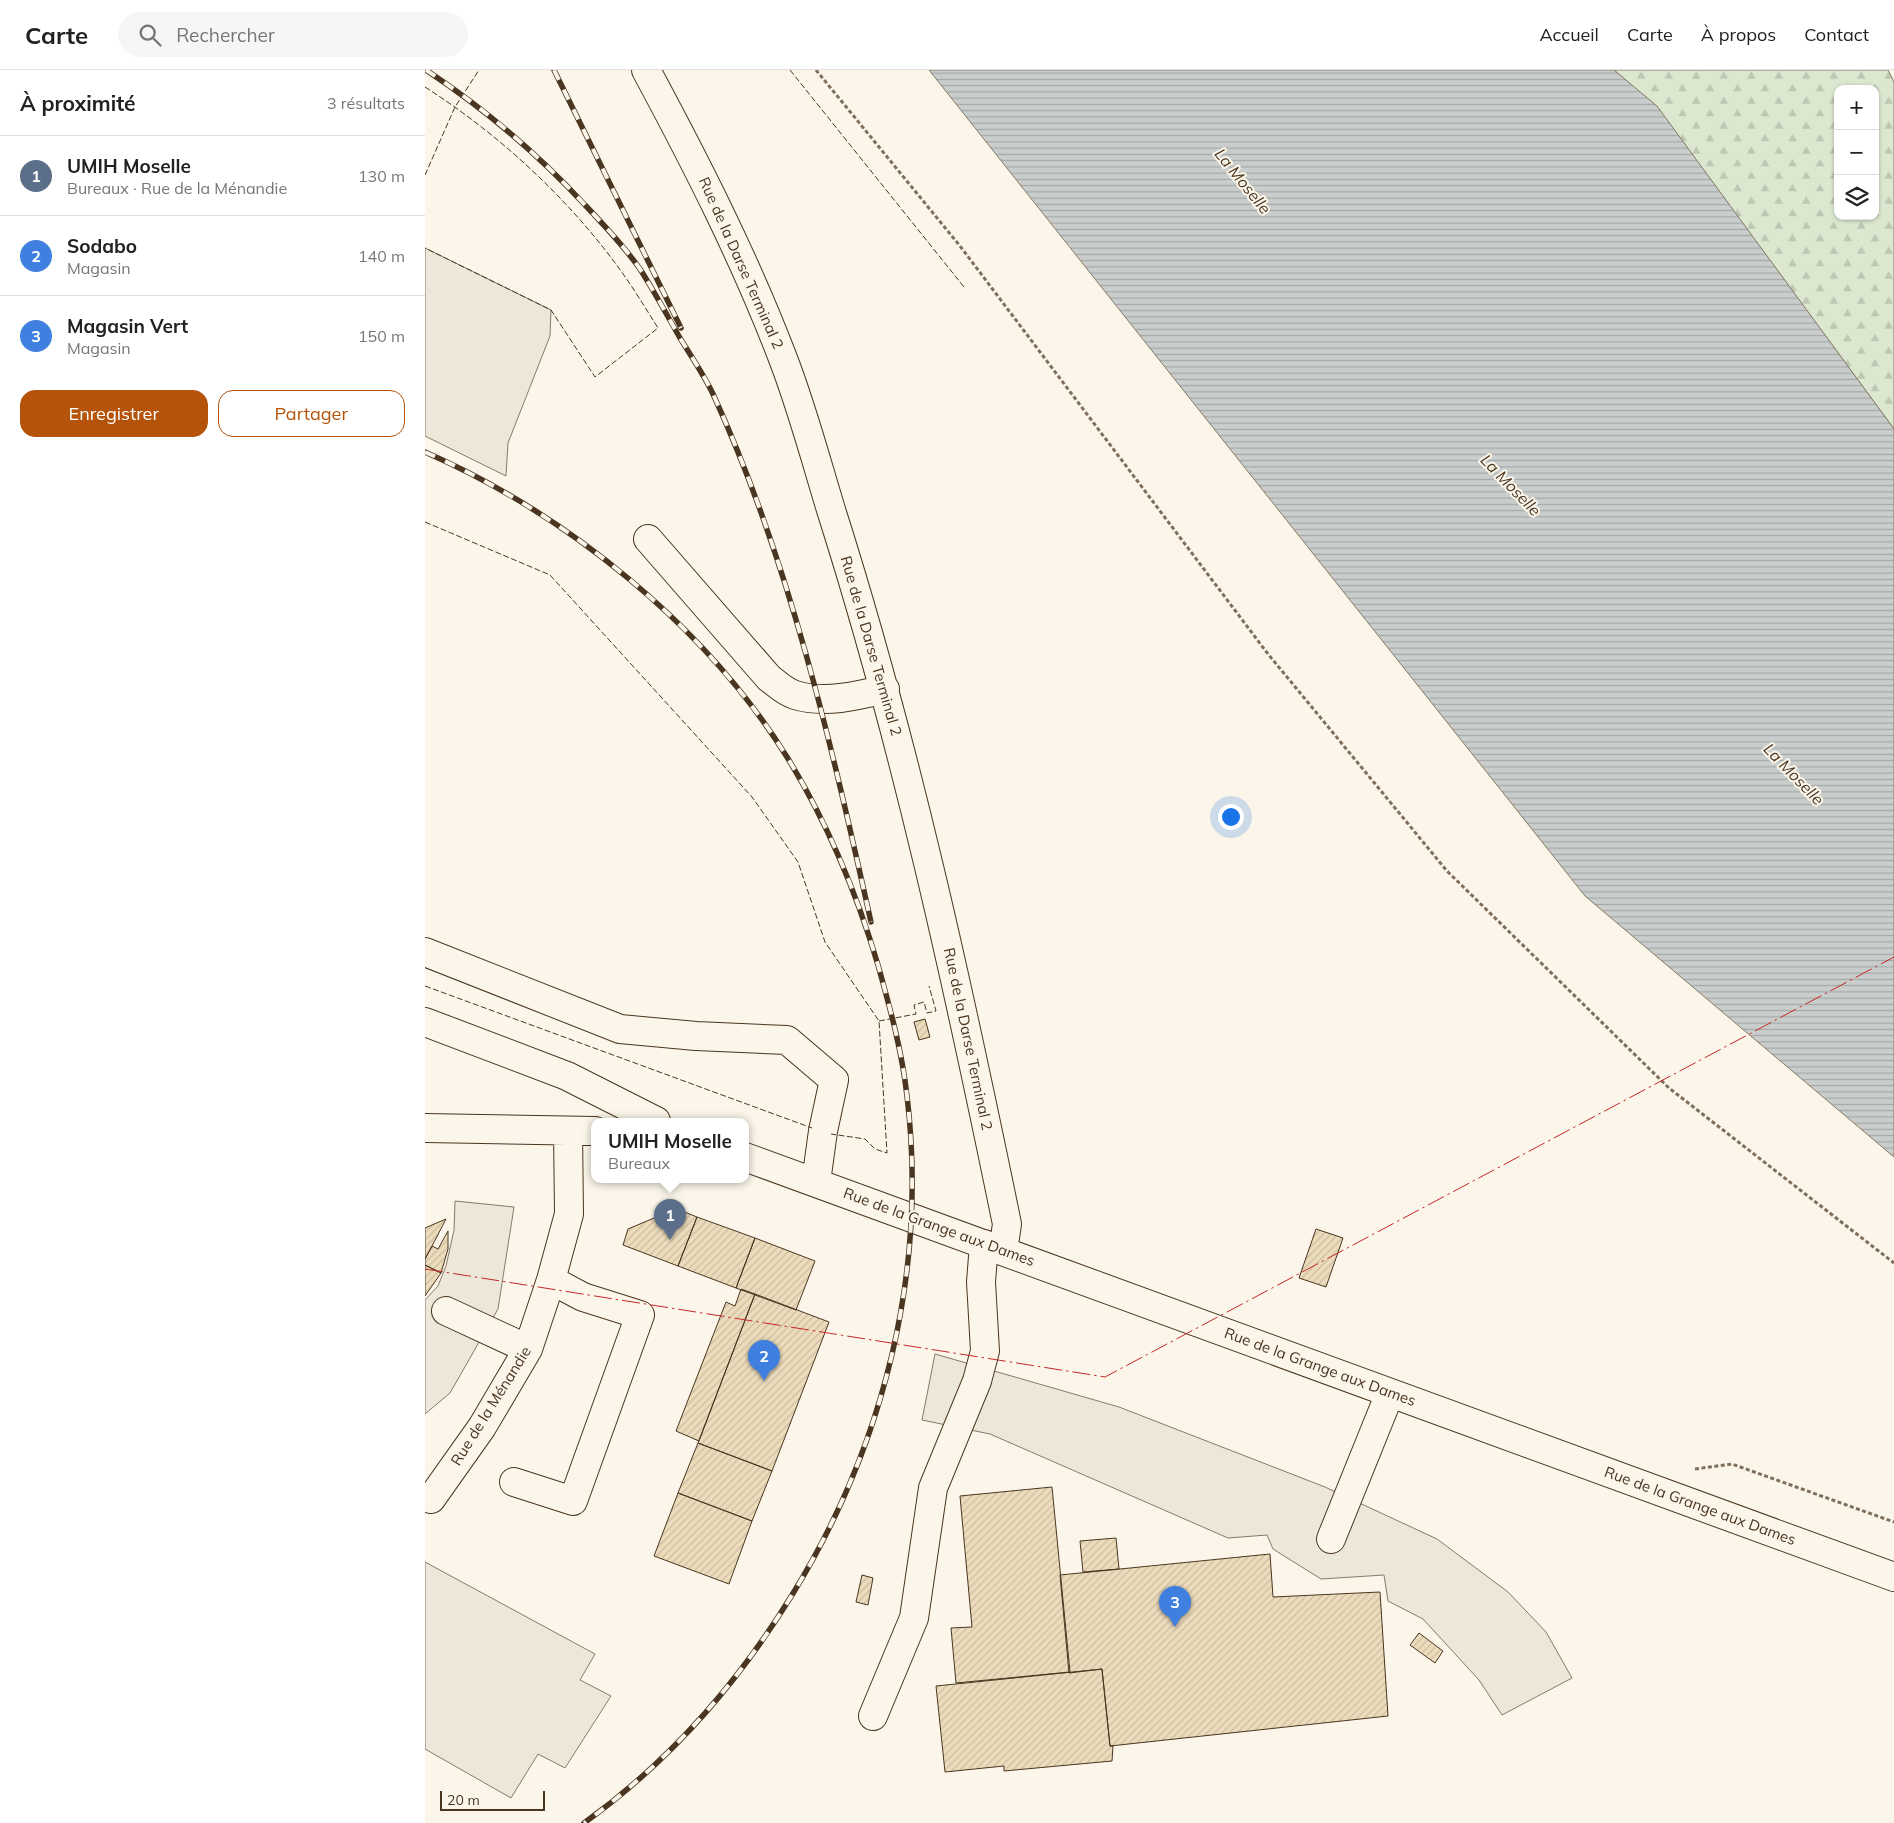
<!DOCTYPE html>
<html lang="fr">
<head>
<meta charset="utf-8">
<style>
  :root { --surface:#fff; --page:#f6f6f6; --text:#222; --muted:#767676; --line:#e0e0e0; --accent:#b45309 }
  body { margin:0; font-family:Mulish,sans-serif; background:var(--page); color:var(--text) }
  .controls { position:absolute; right:15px; top:15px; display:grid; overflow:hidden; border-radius:10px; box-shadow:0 1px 4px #0004 }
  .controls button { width:45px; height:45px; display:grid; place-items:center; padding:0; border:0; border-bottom:1px solid var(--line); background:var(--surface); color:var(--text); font:25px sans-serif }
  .scale { position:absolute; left:15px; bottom:12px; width:105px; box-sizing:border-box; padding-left:5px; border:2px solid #4a3520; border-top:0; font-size:14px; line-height:18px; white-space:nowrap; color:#4a3520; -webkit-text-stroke:4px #fbf6e9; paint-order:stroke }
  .you { position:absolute; left:805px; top:746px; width:18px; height:18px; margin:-12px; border:4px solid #fff; border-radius:50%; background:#1a73e8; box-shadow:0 0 0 8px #1a73e833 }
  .badge { display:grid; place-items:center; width:32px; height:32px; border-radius:50%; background:var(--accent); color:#fff; font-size:16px; font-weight:700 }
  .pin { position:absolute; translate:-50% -41px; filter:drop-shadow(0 1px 2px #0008) }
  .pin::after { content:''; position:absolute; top:26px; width:18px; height:15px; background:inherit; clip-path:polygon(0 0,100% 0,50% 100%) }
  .popup { position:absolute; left:166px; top:1048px; width:158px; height:65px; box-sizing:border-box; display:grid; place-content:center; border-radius:10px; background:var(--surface); filter:drop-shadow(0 1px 4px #0005); font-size:16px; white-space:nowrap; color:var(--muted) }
  .popup b { font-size:19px; color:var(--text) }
  .popup::after { content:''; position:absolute; left:50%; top:100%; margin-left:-10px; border:10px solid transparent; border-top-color:var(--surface) }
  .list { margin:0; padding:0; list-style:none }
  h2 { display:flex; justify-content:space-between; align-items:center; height:65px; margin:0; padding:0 20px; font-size:21px }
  h2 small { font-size:16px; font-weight:400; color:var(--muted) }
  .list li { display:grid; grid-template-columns:32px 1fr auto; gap:15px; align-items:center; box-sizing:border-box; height:80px; padding:0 20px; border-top:1px solid var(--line) }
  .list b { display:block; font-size:19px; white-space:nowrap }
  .list p { margin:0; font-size:16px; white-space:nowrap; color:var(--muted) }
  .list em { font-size:16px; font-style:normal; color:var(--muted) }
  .actions { display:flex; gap:10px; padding:15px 20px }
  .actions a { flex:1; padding:11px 0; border:1px solid var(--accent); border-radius:15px; text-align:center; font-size:18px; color:var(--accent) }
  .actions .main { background:var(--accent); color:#fff }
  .icon { flex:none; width:28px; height:28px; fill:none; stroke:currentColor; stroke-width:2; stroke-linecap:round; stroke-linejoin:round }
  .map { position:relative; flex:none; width:1469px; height:1753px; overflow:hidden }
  header { display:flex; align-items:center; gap:30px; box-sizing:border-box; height:70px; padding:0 25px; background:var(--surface); border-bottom:1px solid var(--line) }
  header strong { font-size:24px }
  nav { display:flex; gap:28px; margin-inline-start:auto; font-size:18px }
  .search { width:350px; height:45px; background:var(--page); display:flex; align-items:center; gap:12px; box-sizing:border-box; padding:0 18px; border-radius:28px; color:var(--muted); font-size:19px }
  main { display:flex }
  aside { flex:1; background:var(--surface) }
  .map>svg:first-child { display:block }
  .forest { fill:url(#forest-firs); stroke:#887966; fill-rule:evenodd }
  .parking { fill:#ede7d9; stroke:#887966 }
  .water { fill:url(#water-rules); stroke:#887966 }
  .building { fill:url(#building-hatch); stroke:#4a3520 }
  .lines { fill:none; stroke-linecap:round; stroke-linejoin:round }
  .minor-casing { stroke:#4a3520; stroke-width:30 }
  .path { stroke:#7f6f5c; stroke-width:3; stroke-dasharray:4 2.5; stroke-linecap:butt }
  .minor { stroke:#fbf6e9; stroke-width:28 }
  .rail-casing { stroke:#4a3520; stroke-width:5.5 }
  .rail { stroke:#fbf6e9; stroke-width:4; stroke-dasharray:11; stroke-linecap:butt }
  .fence { stroke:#4a3520; stroke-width:1; stroke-dasharray:6 2.5; stroke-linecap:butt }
  .power { stroke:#c62828; stroke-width:1; stroke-dasharray:18 4 2.5 4; stroke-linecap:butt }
  .labels { text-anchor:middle; stroke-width:4; stroke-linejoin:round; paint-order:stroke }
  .street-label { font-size:15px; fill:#4a3520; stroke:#fbf6e9 }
  .water-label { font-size:16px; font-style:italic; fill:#4a3520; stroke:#fbf6e9 }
</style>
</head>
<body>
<header>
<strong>Carte</strong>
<div class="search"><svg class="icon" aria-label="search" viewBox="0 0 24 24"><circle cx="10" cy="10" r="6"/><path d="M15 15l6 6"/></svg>Rechercher</div>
<nav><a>Accueil</a><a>Carte</a><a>À propos</a><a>Contact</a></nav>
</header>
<main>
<aside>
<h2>À proximité<small>3 résultats</small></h2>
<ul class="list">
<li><span class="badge" style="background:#5c6f8a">1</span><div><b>UMIH Moselle</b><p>Bureaux · Rue de la Ménandie</p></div><em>130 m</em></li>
<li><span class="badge" style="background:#3f7fe0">2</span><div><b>Sodabo</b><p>Magasin</p></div><em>140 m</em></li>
<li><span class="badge" style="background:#3f7fe0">3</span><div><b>Magasin Vert</b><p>Magasin</p></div><em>150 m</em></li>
</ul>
<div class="actions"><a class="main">Enregistrer</a><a>Partager</a></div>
</aside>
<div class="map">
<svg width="1469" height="1753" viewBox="0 0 1469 1753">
  <defs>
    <pattern id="forest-firs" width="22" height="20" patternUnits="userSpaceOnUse" patternTransform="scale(1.25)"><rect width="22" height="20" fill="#dce7d0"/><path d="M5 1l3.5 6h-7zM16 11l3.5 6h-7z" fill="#bec7b2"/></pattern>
    <pattern id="water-rules" width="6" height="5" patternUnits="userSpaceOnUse" patternTransform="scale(1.25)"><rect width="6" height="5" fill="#c9cecd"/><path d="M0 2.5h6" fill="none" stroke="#a5a8a6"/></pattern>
    <pattern id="building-hatch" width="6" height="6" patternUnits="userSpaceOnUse" patternTransform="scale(1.25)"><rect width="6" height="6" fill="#ecdcbc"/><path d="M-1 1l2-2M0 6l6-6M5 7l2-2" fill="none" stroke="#ccbda1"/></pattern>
  </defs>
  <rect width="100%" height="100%" fill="#fbf6e9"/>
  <!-- forest -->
  <path class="forest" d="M1189 0H1463L1469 12V359L1232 37ZM1413 19H1450V146H1413Z"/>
  <!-- parking -->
  <path class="parking" d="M0 178 126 240 125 266 83 373 81 406 0 366Z
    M30 1131 89 1137 73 1239 25 1323 0 1344V1230L13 1216 21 1196 29 1160Z
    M510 1284 694 1337 900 1417 1012 1469 1083 1522 1121 1562 1147 1608 1077 1645 1054 1610 998 1549 963 1531 959 1505 896 1509 848 1479 842 1465 803 1468 565 1364 497 1350Z
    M0 1492 170 1584 155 1610 186 1626 140 1698 113 1684 86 1728 0 1679Z"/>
  <!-- water -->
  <path class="water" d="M504 0H1189L1232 36 1469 359V1087L1160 826Z"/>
  <!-- building -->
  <path class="building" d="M500 949 505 967 494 970 489 952Z
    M252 1139 272 1147 253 1196 198 1175 203 1159 241 1143 249 1147Z
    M272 1147 330 1168 311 1218 253 1196Z
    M21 1149 7 1176 0 1189V1158Z
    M891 1159 918 1168 901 1217 874 1208Z
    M23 1161V1179L16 1203 0 1195V1189L7 1176 13 1179Z
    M330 1168 390 1191 371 1240 311 1218Z
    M0 1195 16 1203 0 1226Z
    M316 1219 330 1224 274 1371 251 1361 301 1232 310 1236Z
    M330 1224 404 1252 347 1401 273 1373Z
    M273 1373 347 1401 327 1451 253 1423Z
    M627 1417 645 1602 531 1613 526 1558 547 1557 535 1426Z
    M253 1423 327 1451 304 1514 229 1486Z
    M691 1468 694 1499 658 1502 655 1471Z
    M845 1484 848 1527 955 1522 963 1646 685 1676 677 1599 644 1603 635 1505Z
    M437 1505 448 1508 443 1535 431 1532Z
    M994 1563 1018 1581 1010 1593 985 1575Z
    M677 1599 685 1676H688L687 1691 579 1701V1696L520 1702 511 1616Z"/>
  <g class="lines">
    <defs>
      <path id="minor" d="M221 0C271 93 319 187 357 286 377 337 391 391 407 443 481 676 533 915 582 1154L578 1181
        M223 469 344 608C352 614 360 622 370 625 399 634 432 626 460 619
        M0 882 195 959 271 966 362 970 409 1010 398 1061 391 1112
        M0 952 142 1006 231 1051
        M0 1058 170 1061
        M320 1087 1469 1507
        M21 1241 103 1279
        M89 1412 148 1431 215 1245 158 1227 126 1210
        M6 1429 57 1357 103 1279 126 1210 144 1144 143 1061
        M906 1469 965 1323
        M448 1646 489 1548 508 1418 552 1311 560 1281 556 1212 559 1174"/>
    </defs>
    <!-- minor casing -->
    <use href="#minor" class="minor-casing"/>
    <!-- path -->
    <path class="path" d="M391 0 535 176 843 584 1022 801 1244 1018 1469 1193
      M1270 1399 1307 1394 1469 1452"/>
    <!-- minor -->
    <use href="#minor" class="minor"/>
    <defs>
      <path id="rail" d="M1 0C60 39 112 83 160 135 179 155 199 176 215 199 229 221 242 245 255 268 266 286 279 305 288 324 365 492 406 673 446 852
        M129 0 256 258
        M0 382C141 444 280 555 362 687 402 752 431 821 453 895 465 938 477 981 482 1026 503 1200 459 1376 367 1525 313 1613 244 1692 159 1753"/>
    </defs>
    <!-- rail casing -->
    <use href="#rail" class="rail-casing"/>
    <!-- rail -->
    <use href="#rail" class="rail"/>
    <!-- fence -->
    <path class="fence" d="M365 0 539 217
      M0 17C75 65 144 129 196 201 209 219 221 239 233 258L170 307 126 240 0 178
      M0 105 30 37 54 0
      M0 452 125 505 327 727 373 792 400 872 454 951 462 1083 450 1079 440 1069 406 1064
      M0 916 387 1058
      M454 951 491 944 489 935 499 932 502 943 511 941 504 916"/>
    <!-- power -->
    <path class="power" d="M0 1199 680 1307 1469 887"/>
  </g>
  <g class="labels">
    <!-- street labels -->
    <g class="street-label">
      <text transform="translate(316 193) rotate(66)" y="5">Rue de la Darse Terminal 2</text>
      <text transform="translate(446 576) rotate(74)" y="5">Rue de la Darse Terminal 2</text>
      <text transform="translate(543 969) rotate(78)" y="5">Rue de la Darse Terminal 2</text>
      <text transform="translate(514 1157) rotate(20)" y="5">Rue de la Grange aux Dames</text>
      <text transform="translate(895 1297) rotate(20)" y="5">Rue de la Grange aux Dames</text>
      <text transform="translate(66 1336) rotate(-58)" y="5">Rue de la Ménandie</text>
      <text transform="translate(1275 1436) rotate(20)" y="5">Rue de la Grange aux Dames</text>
    </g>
    <!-- water labels -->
    <g class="water-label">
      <text transform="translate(818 111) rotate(51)" y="6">La Moselle</text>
      <text transform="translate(1086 415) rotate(46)" y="6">La Moselle</text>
      <text transform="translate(1369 704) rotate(46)" y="6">La Moselle</text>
    </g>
  </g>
</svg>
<div class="controls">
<button>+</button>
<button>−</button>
<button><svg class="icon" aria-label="layers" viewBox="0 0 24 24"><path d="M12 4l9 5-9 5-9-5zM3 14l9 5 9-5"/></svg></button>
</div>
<div class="scale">20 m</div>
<div class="you"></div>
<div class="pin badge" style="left:245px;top:1170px;background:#5c6f8a">1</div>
<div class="popup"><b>UMIH Moselle</b>Bureaux</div>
<div class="pin badge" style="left:339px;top:1311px;background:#3f7fe0">2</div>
<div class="pin badge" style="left:750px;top:1557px;background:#3f7fe0">3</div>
</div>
</main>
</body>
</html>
